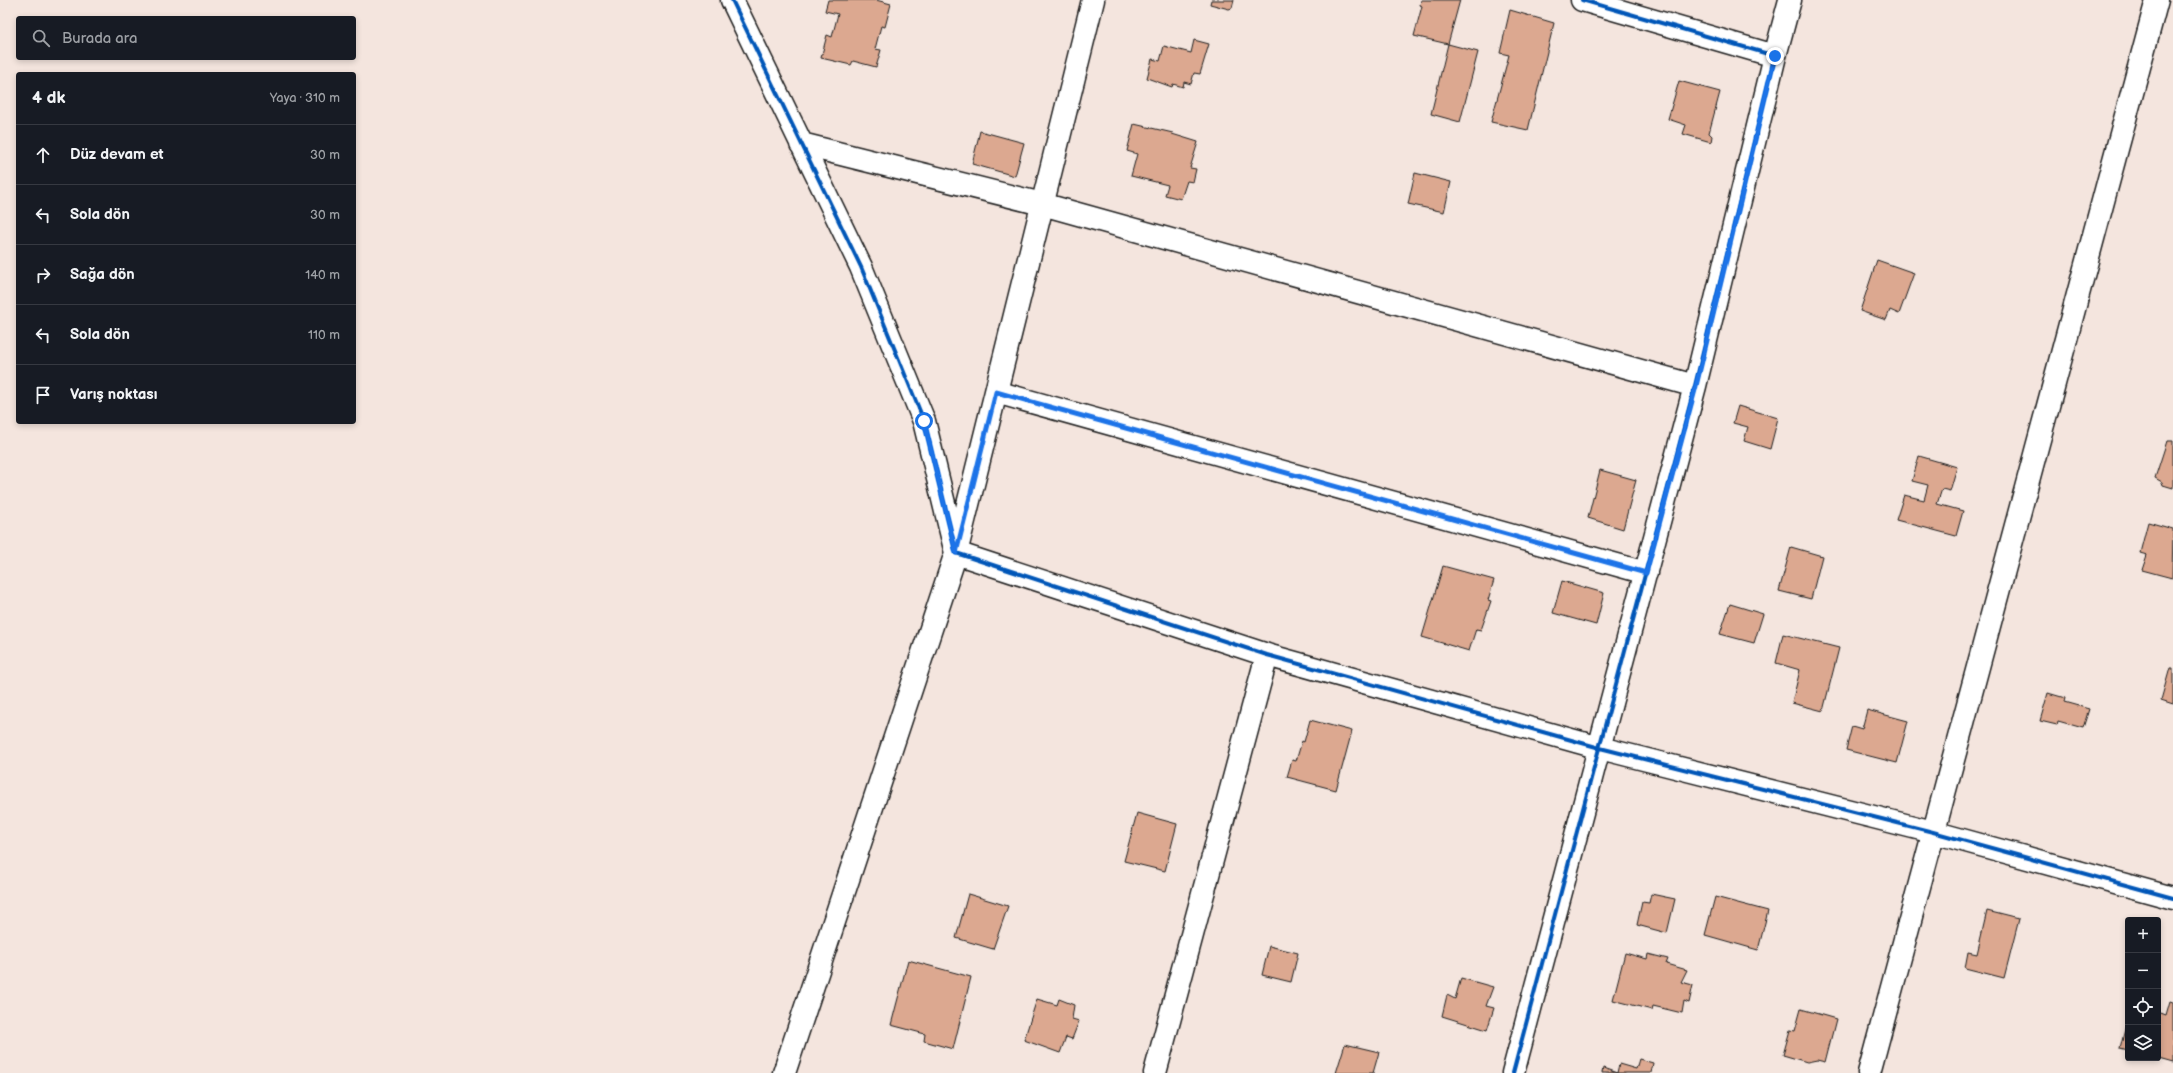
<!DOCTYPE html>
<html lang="tr">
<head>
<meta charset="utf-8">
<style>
  :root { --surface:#171b24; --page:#242831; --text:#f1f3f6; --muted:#9ea1a6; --line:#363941 }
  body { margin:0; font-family:"Balsamiq Sans",sans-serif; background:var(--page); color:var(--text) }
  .controls { position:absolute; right:12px; bottom:12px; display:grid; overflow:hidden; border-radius:4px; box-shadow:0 2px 6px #0003 }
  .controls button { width:36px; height:36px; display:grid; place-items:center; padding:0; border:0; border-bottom:1px solid var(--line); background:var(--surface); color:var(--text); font:20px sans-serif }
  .stop { position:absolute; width:12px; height:12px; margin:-9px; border:3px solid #1a73e8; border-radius:50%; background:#fff }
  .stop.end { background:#1a73e8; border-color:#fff; box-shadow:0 1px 4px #0008 }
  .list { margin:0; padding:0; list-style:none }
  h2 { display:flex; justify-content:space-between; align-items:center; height:52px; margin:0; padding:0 16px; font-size:17px }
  h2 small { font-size:13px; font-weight:400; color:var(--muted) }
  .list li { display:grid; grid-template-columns:26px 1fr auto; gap:12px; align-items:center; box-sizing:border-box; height:60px; padding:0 16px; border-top:1px solid var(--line) }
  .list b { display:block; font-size:15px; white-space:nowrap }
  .list em { font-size:13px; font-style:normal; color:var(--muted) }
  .icon { flex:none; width:22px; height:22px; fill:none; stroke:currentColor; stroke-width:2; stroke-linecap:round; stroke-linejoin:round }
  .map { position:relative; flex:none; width:2173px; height:1073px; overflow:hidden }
  .search { position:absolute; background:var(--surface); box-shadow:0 2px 6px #0003; left:16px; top:16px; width:340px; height:44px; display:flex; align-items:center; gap:10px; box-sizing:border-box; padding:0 14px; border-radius:4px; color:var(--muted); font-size:15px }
  .panel { position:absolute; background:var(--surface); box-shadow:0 2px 6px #0003; left:16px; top:72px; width:340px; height:352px; border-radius:4px }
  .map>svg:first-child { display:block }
  .building { fill:#dca890; stroke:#1c1c1c }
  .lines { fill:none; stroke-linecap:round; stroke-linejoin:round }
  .street-casing { stroke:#1c1c1c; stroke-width:25 }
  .street { stroke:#fff; stroke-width:22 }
  .cycleway-casing { stroke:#fff; stroke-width:6 }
  .cycleway { stroke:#0057b8; stroke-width:4 }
  .route { stroke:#1a73e8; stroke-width:5 }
</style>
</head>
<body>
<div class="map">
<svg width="2173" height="1073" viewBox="0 0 2173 1073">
  <rect width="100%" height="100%" fill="#f4e5de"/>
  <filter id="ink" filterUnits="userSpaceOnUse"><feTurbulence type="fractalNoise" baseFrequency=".025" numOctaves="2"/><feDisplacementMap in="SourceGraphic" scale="8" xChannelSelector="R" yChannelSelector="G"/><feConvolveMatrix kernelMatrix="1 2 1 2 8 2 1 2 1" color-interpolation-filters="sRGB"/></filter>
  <g filter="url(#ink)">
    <!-- building -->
    <path class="building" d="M828 0H876L891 4 885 27 881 26 875 49 881 50 876 67 853 61 851 65 821 58 827 35 832 37 838 14 825 11Z
      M1211 0H1234L1232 8 1229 9 1210 4Z
      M1421 0H1460L1448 44 1414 36 1422 6 1420 5Z
      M1510 10 1554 23 1528 130 1491 122 1509 55 1500 53Z
      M1194 40 1209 44 1200 74 1194 73 1191 84 1184 82 1183 87 1173 84 1172 87 1147 78 1152 59 1160 61 1164 46 1191 53Z
      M1448 44 1478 52 1460 122 1431 114Z
      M1679 81 1720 92 1709 133 1712 136 1711 142 1683 134 1686 125 1668 119Z
      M1134 124 1173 133 1172 134 1198 142 1190 168 1196 169 1193 182 1187 181 1181 199 1165 195 1168 185 1131 176 1137 154 1127 151Z
      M980 131 1024 143 1015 176 972 164Z
      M1415 173 1451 182 1444 212 1408 204Z
      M1877 260 1914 273 1899 314 1890 310 1886 320 1860 311Z
      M1738 406 1778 418 1770 449 1744 441 1748 427 1733 423Z
      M2167 441H2173V488L2163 485 2162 482 2155 478Z
      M1919 456 1957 467 1950 491 1942 489 1937 504 1963 511 1956 536 1896 520 1904 495 1924 500 1928 485 1912 481Z
      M1600 470 1636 480 1623 529 1588 518Z
      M2148 522 2173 529 2172 578 2142 570 2147 555 2140 553Z
      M1791 547 1822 556 1811 599 1779 591Z
      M1443 566 1494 580 1488 600 1491 601 1481 630 1476 629 1469 651 1422 637Z
      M1562 581 1604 593 1596 625 1553 613Z
      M1730 604 1763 614 1754 643 1720 634Z
      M1783 634 1839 648 1823 711 1792 703 1800 670 1776 663Z
      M2170 668H2173V704L2161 700Z
      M2048 693 2065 698 2064 702 2089 709 2083 728 2058 721 2057 725 2040 721Z
      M1867 710 1908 721 1897 763 1846 750 1852 726 1862 729Z
      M1310 720 1352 731 1336 790 1287 777 1292 760 1296 761 1302 741 1304 742Z
      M1137 813 1177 824 1165 871 1124 861Z
      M968 894 1008 906 993 949 956 938Z
      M1651 894 1675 899 1667 933 1637 925 1642 902 1649 903Z
      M1715 897 1768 911 1758 950 1705 935Z
      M1987 911 2019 919 2004 978 1965 968 1968 952 1977 954Z
      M1269 946 1298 953 1291 982 1262 975Z
      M1625 953 1647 959 1648 954 1668 959 1666 964 1687 970 1681 982 1693 985 1689 1003 1684 1001 1682 1013 1653 1006 1652 1010 1613 1000Z
      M908 960 971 977 953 1049 924 1041 925 1034 891 1025Z
      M1461 978 1493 987 1486 1006 1494 1008 1487 1030 1442 1016 1447 995 1455 999Z
      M1037 999 1057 1005 1059 999 1074 1005 1072 1019 1079 1021 1072 1039 1066 1037 1060 1053 1024 1040Z
      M2170 1001 2173 1002V1063L2155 1058H2158V1012L2166 1015Z
      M1801 1009 1836 1019 1825 1062 1817 1060 1807 1062 1783 1055 1790 1030 1795 1031Z
      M2128 1017V1051L2120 1049Z
      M1345 1044 1379 1052 1373 1073H1336Z
      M1639 1059 1653 1063 1651 1073H1602L1603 1068 1617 1073 1619 1064 1636 1069Z"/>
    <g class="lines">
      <defs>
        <path id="street" d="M732 0 861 267 924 421 956 553 1267 655 1600 748 1933 832 2173 898
          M1775 56 1790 0
          M801 144 1042 204 1695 386
          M996 392 1646 573
          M784 1073 956 553 1093 0
          M1155 1073 1267 655
          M1513 1073 1695 386 1775 56 1582 0
          M1869 1073 2157 0"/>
      </defs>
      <!-- street casing -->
      <use href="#street" class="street-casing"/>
      <!-- street -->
      <use href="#street" class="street"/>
      <defs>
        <path id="cycleway" d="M732 0 861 267 924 421 956 553 1267 655 1600 748 1933 832 2173 898
          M1513 1073 1695 386 1775 56 1582 0"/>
      </defs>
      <!-- cycleway casing -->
      <use href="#cycleway" class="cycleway-casing"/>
      <!-- cycleway -->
      <use href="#cycleway" class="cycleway"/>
    </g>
  </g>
  <g class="lines" filter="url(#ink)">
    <!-- route -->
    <path class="route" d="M924 421 956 553 996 392 1646 573 1696 386 1775 56"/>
  </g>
</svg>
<div class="controls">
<button>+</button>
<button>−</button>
<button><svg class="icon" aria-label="locate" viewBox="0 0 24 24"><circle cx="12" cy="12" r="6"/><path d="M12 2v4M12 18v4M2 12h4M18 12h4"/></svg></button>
<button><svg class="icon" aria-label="layers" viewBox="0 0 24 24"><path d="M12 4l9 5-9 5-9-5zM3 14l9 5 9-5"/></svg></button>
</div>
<div class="stop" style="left:924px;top:421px"></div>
<div class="stop end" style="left:1775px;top:56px"></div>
<div class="search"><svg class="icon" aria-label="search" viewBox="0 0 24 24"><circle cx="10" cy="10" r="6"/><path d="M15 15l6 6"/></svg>Burada ara</div>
<section class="panel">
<h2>4 dk<small>Yaya · 310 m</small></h2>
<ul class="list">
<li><svg class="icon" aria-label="ahead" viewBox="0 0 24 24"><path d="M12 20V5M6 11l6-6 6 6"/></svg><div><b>Düz devam et</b></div><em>30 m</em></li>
<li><svg class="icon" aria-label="left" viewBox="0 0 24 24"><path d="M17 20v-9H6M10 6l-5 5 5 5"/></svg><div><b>Sola dön</b></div><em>30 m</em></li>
<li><svg class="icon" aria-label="right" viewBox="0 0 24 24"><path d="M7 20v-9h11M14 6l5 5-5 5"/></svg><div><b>Sağa dön</b></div><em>140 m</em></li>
<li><svg class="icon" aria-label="left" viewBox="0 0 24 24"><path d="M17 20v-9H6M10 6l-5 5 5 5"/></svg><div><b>Sola dön</b></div><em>110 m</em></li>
<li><svg class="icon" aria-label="arrive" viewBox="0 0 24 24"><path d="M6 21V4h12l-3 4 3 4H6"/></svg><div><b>Varış noktası</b></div></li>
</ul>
</section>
</div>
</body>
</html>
